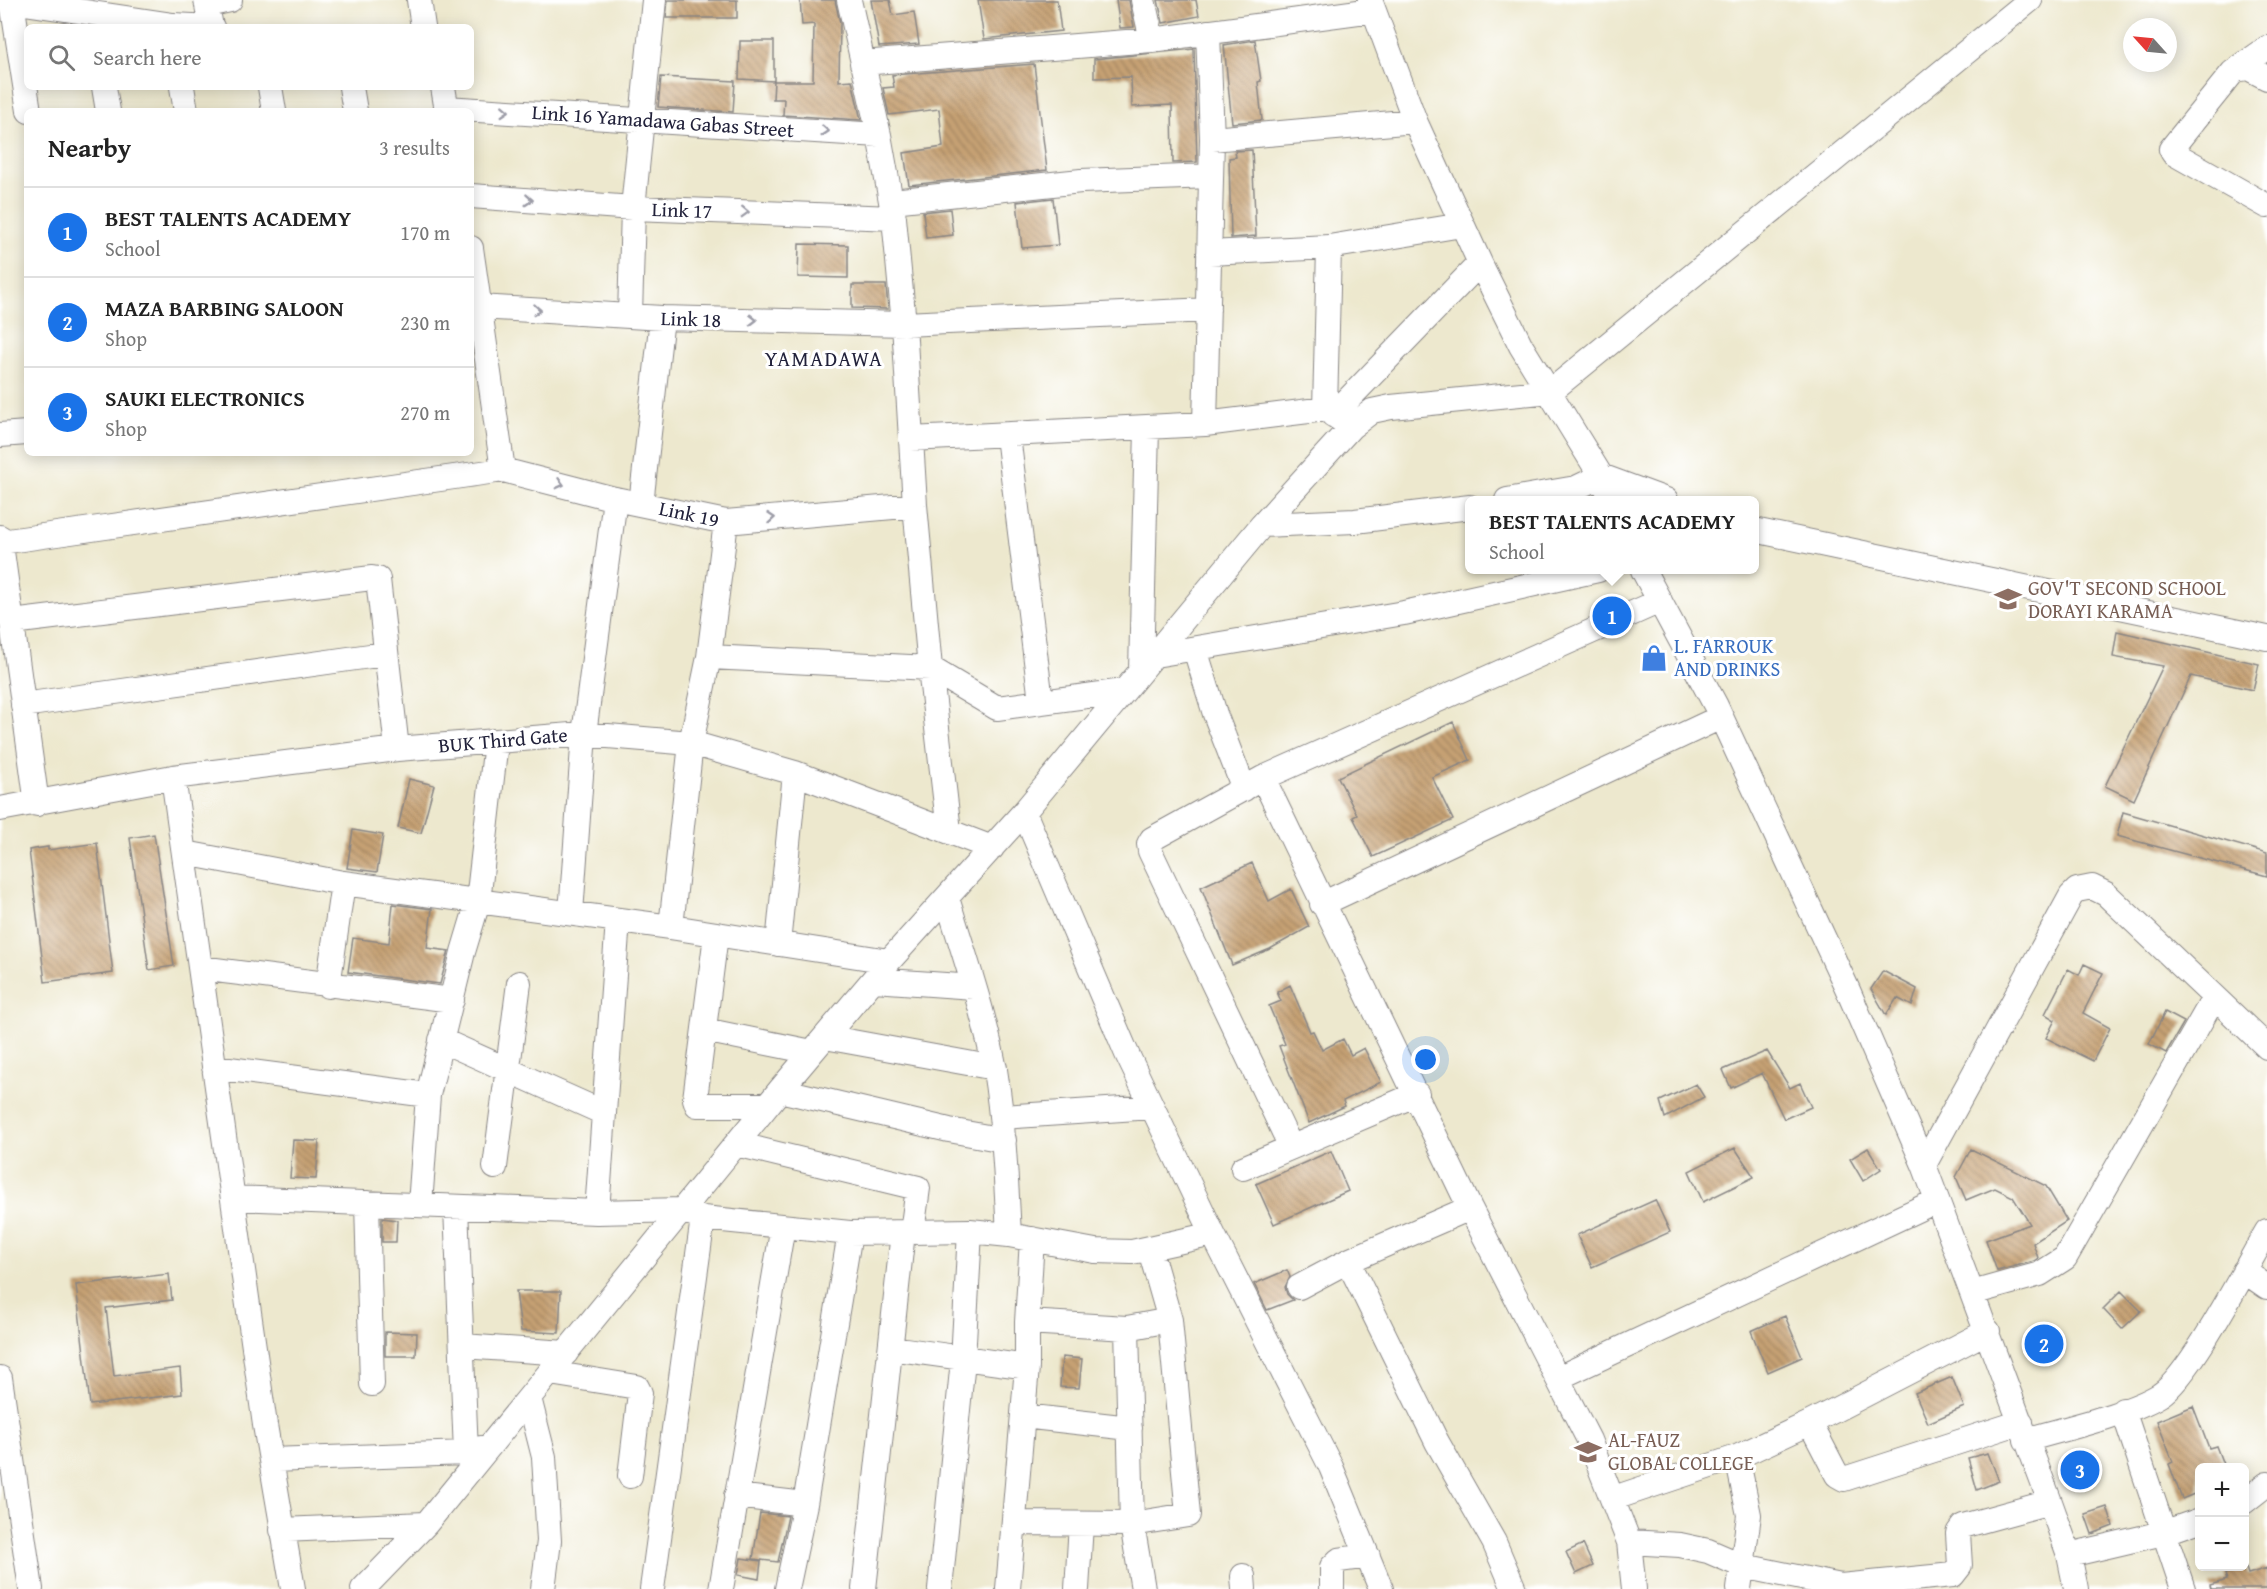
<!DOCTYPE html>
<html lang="en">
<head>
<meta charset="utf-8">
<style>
  :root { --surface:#fff; --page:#f2f2f2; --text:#222; --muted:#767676; --line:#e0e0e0; --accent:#1a73e8 }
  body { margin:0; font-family:"Gentium Book Plus",serif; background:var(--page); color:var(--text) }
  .controls { position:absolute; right:18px; bottom:18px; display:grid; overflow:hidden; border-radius:9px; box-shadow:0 3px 15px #0003 }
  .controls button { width:54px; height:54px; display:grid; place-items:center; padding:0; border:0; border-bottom:2px solid var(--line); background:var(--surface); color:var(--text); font:30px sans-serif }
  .compass { position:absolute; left:2123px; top:18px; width:54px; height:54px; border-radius:50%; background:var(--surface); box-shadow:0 3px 15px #0003; rotate:297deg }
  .you { position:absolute; left:1426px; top:1060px; width:21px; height:21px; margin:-15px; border:4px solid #fff; border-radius:50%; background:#1a73e8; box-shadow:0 0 0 9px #1a73e833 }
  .badge { display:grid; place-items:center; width:39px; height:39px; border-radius:50%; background:var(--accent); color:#fff; font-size:20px; font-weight:700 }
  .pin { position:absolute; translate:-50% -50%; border:3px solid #fff; box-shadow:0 2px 6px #0006 }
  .popup { position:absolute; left:1465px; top:496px; width:294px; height:78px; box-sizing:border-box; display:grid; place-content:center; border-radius:9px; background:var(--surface); filter:drop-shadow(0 2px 4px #0005); font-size:20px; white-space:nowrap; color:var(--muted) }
  .popup b { font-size:22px; color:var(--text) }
  .popup::after { content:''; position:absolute; left:50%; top:100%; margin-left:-12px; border:12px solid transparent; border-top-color:var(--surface) }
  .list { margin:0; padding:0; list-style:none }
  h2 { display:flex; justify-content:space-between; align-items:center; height:78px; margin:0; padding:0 24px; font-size:26px }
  h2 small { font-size:20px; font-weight:400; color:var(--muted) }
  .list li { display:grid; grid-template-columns:39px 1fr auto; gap:18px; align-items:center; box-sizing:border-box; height:90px; padding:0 24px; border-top:2px solid var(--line) }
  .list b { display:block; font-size:22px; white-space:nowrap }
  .list p { margin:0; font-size:20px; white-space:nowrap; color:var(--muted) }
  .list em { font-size:20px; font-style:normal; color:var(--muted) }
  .icon { flex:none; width:33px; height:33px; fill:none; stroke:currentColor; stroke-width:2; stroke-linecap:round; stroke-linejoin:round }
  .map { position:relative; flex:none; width:2267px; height:1589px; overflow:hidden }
  .search { position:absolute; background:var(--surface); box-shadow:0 3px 15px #0003; left:24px; top:24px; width:450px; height:66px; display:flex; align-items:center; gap:15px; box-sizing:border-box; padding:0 21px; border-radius:9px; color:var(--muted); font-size:22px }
  .panel { position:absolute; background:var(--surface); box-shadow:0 3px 15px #0003; left:24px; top:108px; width:450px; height:348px; border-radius:9px }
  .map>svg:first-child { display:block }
  .building { fill:url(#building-back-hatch) }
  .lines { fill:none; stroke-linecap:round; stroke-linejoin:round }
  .minor-casing { stroke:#888584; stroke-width:26 }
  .minor { stroke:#fff; stroke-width:24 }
  .oneway { stroke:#9c9ca7 }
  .labels { text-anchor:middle; stroke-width:6; stroke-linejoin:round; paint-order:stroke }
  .street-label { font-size:20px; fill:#22223b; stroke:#fff }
  .education-label { font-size:20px; fill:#785e54; stroke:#fff; text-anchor:start }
  .shop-label { font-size:20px; fill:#366cbe; stroke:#fff; text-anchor:start }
  .neighbourhood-label { font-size:21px; letter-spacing:1.5px; fill:#22223b; stroke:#fff }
</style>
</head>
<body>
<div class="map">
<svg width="2267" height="1589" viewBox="0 0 2267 1589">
  <defs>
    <pattern id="building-back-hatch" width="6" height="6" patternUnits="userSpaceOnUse" patternTransform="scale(1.5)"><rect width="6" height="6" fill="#c6a173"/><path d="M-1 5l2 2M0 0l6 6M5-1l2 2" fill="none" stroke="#a08360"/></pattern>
  </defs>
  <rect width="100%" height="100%" fill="#fff"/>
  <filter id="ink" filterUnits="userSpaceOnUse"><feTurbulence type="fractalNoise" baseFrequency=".0167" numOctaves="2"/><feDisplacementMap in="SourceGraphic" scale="12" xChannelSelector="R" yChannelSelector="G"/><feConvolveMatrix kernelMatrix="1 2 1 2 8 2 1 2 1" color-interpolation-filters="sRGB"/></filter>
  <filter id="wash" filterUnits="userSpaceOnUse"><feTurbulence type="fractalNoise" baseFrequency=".008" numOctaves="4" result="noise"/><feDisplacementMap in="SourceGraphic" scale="24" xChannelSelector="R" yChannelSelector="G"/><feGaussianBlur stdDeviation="1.35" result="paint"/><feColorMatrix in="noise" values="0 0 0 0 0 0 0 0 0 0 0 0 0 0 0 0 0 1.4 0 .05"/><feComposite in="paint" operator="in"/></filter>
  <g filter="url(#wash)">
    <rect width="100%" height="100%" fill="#ede8ce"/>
    <g id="blocks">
      <!-- building -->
      <path class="building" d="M668 0H737V18H666Z
        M800 0H835L840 23 839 81 852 80 861 120 783 115 784 99H773L774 81H813L814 24 802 25Z
        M871 0H890L893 15 914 12 919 44 879 47Z
        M978 0H1057L1061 31 984 39Z
        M1116 0H1129L1134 27 1120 28Z
        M1158 0H1196L1199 16 1163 23Z
        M1255 40 1261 81 1258 82 1262 120 1232 123 1224 45Z
        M740 41H774V81L739 79Z
        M1194 49 1197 162 1173 163 1172 105 1132 107 1131 77 1094 78V59Z
        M1034 64 1047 170 909 185 904 153 943 147 939 109 889 115 883 88 894 87 892 75Z
        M661 77 735 81 733 112 658 107Z
        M1252 150 1256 236 1231 238 1229 158 1236 157 1235 151Z
        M1053 198 1058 245 1022 248 1017 202Z
        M950 209 953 235 926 238 923 212Z
        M799 244 848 245V278L798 277Z
        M852 285H886L888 309 852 308Z
        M2117 631 2259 664 2253 690 2191 676 2134 800 2105 786 2163 666 2113 657Z
        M1453 722 1470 760 1432 777 1453 820 1373 857 1353 817 1357 815 1338 777Z
        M409 779 434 785 421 833 398 828Z
        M2123 812 2267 853V876L2117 836Z
        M353 830 383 835 377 872 347 868Z
        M154 834 174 966 149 970 130 838Z
        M97 843 113 973 45 982 29 850 48 847V850Z
        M1252 863 1269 901 1291 889 1309 927 1270 949 1232 965 1201 887Z
        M393 904 432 909 427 948 449 951 440 984 348 972 353 938 389 943Z
        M2084 964 2103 973 2083 1013 2110 1028 2093 1061 2046 1038 2055 1020 2045 1014 2068 969 2079 975Z
        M1883 971 1917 989 1912 1006 1897 998 1886 1015 1871 989Z
        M1290 985 1310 1032 1313 1031 1322 1050 1343 1039 1351 1055 1364 1048 1381 1082 1343 1101 1345 1106 1309 1123 1279 1046 1285 1044 1269 1006 1281 1001 1277 992Z
        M2165 1012 2184 1022 2166 1053 2149 1044Z
        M1767 1051 1790 1088 1800 1083 1811 1107 1784 1119 1762 1073 1731 1088 1723 1070Z
        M1696 1084 1704 1097 1665 1118 1660 1101Z
        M293 1140 319 1141 316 1179 290 1178Z
        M1735 1148 1754 1177 1703 1202 1689 1171Z
        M1868 1148 1881 1169 1863 1181 1850 1159Z
        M1971 1149 2046 1186 2067 1221 2033 1243 2038 1258 2034 1261 1997 1271 1986 1240 2030 1224 2013 1197 1995 1188 1966 1200 1956 1177Z
        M1331 1151 1348 1191 1274 1224 1256 1184Z
        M1655 1200 1670 1232 1592 1267 1577 1235Z
        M382 1218 397 1220 396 1242H382Z
        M1287 1270 1290 1277 1285 1287 1287 1294 1293 1300 1267 1310 1254 1284Z
        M169 1274 172 1300 106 1308 114 1376 180 1368 182 1394 90 1405 76 1285Z
        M516 1291H561L559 1333 521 1331Z
        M2121 1291 2141 1311 2122 1329 2103 1309Z
        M1785 1316 1802 1357 1768 1372 1751 1331Z
        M385 1332 417 1333 416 1356H385Z
        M1062 1357 1082 1359 1079 1388 1060 1387Z
        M1952 1377 1964 1407 1928 1423 1915 1393Z
        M2193 1406 2209 1448 2216 1446 2224 1467H2199V1492L2182 1499 2169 1464 2173 1462 2157 1421Z
        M1988 1453 1999 1481 1977 1490 1968 1458Z
        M2107 1507 2113 1526 2092 1534 2085 1514Z
        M760 1513 788 1516 778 1562 753 1559Z
        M1583 1544 1593 1566 1576 1574 1566 1552Z
        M741 1558 761 1561 759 1579 738 1575Z
        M2246 1568 2248 1574 2267 1568V1589H2211L2210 1585 2227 1580 2225 1574Z"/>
    </g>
  </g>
  <g filter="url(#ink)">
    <use href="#blocks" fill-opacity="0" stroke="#888584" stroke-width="1.5"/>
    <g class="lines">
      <defs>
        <path id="minor" d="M4 0 173 25 212 27
          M206 0 211 27
          M419 0 423 27
          M849 0 879 135 894 218 904 324 915 505 930 668 949 831
          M1143 0 1152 40
          M1370 0 1415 121 1480 263 1521 346 1601 476 1612 500
          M12 2 29 111
          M207 5 230 0
          M2267 48 2233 72 2171 149 2173 153 2267 206
          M862 63 1152 40 1373 10
          M2241 69 2248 68 2267 78
          M104 87 108 111
          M182 87 186 111
          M270 87 274 111
          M351 87 355 111
          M443 87 447 111
          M446 108 879 135
          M1212 139 1415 121
          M471 196 633 208 894 218
          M892 201 1081 181 1210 176
          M471 248 503 470
          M1209 253 1329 247 1462 225
          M479 307 662 318 904 324 1208 310
          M630 316 633 208 654 0
          M1325 409 1329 247
          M1333 415 1480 263
          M1205 424 1212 139 1208 32
          M0 435 27 433
          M1008 436 1041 701
          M911 439 1205 424 1325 409 1351 427
          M1507 500 1576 488 1601 476 1666 500
          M641 504 662 318
          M1262 525 1355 521 1470 507
          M1754 530 2267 638
          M0 537 37 804
          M1 542 503 470 615 499 726 522 915 505
          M1643 570 1716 706 1847 988 1924 1165 2050 1502 2069 1555 2076 1589
          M12 622 372 578 378 579 397 749
          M1195 649 1215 714 1244 789
          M1155 655 1404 613 1598 570
          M709 657 930 668 997 708 1124 691
          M1141 671 1147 428
          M23 705 384 654
          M173 777 265 1425 293 1589
          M1263 778 1470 1208 1589 1440 1629 1542 1634 1589
          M0 809 173 777 397 749 584 734 691 743 795 773 992 848
          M185 853 343 883 671 927 889 961
          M947 898C964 955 984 1012 995 1070 1004 1125 1006 1180 1009 1235
          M1322 904 1721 717
          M571 913 584 734 615 499
          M671 927 691 743 709 657 726 522
          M716 935 695 1099 697 1105H767
          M778 944 795 773
          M200 968 452 1000
          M874 980 974 987
          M328 986 343 883
          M704 1030 812 1052
          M825 1037 995 1068
          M441 1040 604 1113 597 1212
          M214 1067 428 1095
          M780 1090 949 1130 1004 1140
          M604 1113 618 920
          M1002 1117 1152 1107
          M736 1144 918 1188 912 1232
          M1291 1147 1150 851 1149 844 1152 839 1263 778 1660 601
          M1924 1165 2071 896 2077 890 2092 887 2106 894 2267 1047
          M495 1167 519 983
          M1243 1168 1417 1094
          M233 1198 597 1212 683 1210 703 1218 850 1233 970 1231 1009 1235 1095 1251 1132 1252 1213 1234 1127 1054 1024 812
          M367 1203 372 1384
          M420 1205 428 1095 463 952 478 902 496 742
          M456 1207 466 1453
          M1213 1234 1331 1467 1381 1589
          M1348 1261 1437 1442 1494 1542 1514 1589
          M2244 1271 2267 1287
          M1299 1287 1348 1261 1470 1208
          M1972 1293 2040 1274 2065 1258 2214 998
          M1027 1322 1127 1328 1170 1320
          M1127 1328 1132 1524 1143 1589
          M462 1346 566 1353
          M891 1348 1027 1367
          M550 1373 637 1387 640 1393 630 1476
          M0 1378 31 1589
          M1558 1378 1936 1201
          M529 1398 544 1457 549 1541 543 1589
          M2123 1410 2183 1589
          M1023 1416 1130 1428
          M1810 1423 1837 1475 1844 1479 2021 1422
          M2026 1440C2063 1429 2129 1414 2160 1395 2191 1375 2246 1267 2267 1231
          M1737 1457 1749 1515 1739 1589
          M271 1460 466 1453 481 1448
          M736 1496 805 1504 787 1589
          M1614 1498 1737 1457 1810 1423 1988 1331
          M2244 1502 2267 1484
          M805 1504 850 1233
          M1014 1523 1132 1524 1188 1515 1170 1320 1150 1250
          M282 1530 426 1524
          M1629 1542 1680 1545 1708 1551 1743 1566 1841 1586 1842 1589
          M2069 1555 2163 1533 2200 1520
          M1243 1576 1244 1589
          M1841 1586 1953 1575 1960 1566 1958 1533 1963 1526 2050 1502
          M363 1589 426 1524 780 1090 889 961 1024 812 1262 525 1351 427 1372 411 1391 407 1551 391 2030 0
          M652 1589 703 1218
          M721 1589 783 1226
          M864 1589 903 1232
          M940 1589 963 1360 970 1231
          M1008 1589 1027 1367V1322L1032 1239
          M1077 1589 1081 1524
          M1332 1589V1567L1339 1560 1368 1556"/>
      </defs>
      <!-- minor casing -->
      <use href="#minor" class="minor-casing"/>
      <!-- minor -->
      <use href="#minor" class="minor"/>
    </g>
    <!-- one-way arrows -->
    <defs><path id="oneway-chevron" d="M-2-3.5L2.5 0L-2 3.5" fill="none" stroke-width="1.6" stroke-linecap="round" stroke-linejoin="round" transform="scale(1.5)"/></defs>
    <g class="oneway">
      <use href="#oneway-chevron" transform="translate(505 111) rotate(3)"/>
      <use href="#oneway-chevron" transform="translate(825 131) rotate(4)"/>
      <use href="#oneway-chevron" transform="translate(529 200) rotate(4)"/>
      <use href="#oneway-chevron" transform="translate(745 212) rotate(2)"/>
      <use href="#oneway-chevron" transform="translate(537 310) rotate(4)"/>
      <use href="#oneway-chevron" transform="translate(753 320) rotate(1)"/>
      <use href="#oneway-chevron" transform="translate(560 484) rotate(15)"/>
      <use href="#oneway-chevron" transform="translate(771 518) rotate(-5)"/>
    </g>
  </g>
  <!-- icons -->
  <defs>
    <symbol id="school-bare" viewBox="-9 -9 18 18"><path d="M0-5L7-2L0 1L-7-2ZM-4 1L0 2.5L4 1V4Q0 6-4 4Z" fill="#8d6e63" stroke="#fff" stroke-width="2.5" paint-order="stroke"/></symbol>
    <symbol id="shop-bare" viewBox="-9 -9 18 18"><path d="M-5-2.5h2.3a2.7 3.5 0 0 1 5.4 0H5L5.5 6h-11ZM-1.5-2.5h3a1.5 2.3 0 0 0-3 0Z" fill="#3f7fe0" stroke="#fff" stroke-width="2.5" paint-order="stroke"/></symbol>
  </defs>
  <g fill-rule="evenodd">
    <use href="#school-bare" x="1989" y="580" width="38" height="38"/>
    <use href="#shop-bare" x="1635" y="639" width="38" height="38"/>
    <use href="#school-bare" x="1569" y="1433" width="38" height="38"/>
  </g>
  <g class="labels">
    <!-- street labels -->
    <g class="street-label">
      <text transform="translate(663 121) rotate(4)" y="7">Link 16 Yamadawa Gabas Street</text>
      <text transform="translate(682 210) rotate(2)" y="7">Link 17</text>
      <text transform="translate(691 319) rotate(2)" y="7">Link 18</text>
      <text transform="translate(689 514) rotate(12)" y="7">Link 19</text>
      <text transform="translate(503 740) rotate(-5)" y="7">BUK Third Gate</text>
    </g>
    <!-- education labels -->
    <g class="education-label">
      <text x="2028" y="595">GOV'T SECOND SCHOOL<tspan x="2028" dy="23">DORAYI KARAMA</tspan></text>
      <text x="1608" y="1447">AL-FAUZ<tspan x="1608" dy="23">GLOBAL COLLEGE</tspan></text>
    </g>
    <!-- shop labels -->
    <g class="shop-label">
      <text x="1674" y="653">L. FARROUK<tspan x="1674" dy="23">AND DRINKS</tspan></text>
    </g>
    <!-- neighbourhood labels -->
    <g class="neighbourhood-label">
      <text x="824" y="366">YAMADAWA</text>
    </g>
  </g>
</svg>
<div class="controls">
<button>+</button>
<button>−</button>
</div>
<svg class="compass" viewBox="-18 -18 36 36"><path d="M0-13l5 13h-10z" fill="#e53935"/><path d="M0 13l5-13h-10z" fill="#767676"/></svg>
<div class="you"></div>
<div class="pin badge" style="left:1612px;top:616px">1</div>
<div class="popup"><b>BEST TALENTS ACADEMY</b>School</div>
<div class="pin badge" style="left:2044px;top:1344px">2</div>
<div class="pin badge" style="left:2080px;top:1470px">3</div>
<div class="search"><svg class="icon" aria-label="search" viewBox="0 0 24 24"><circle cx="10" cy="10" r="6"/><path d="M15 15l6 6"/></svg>Search here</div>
<section class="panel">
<h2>Nearby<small>3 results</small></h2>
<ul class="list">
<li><span class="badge">1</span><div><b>BEST TALENTS ACADEMY</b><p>School</p></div><em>170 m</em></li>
<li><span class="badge">2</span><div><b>MAZA BARBING SALOON</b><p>Shop</p></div><em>230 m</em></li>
<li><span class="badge">3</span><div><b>SAUKI ELECTRONICS</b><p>Shop</p></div><em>270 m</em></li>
</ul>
</section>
</div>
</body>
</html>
